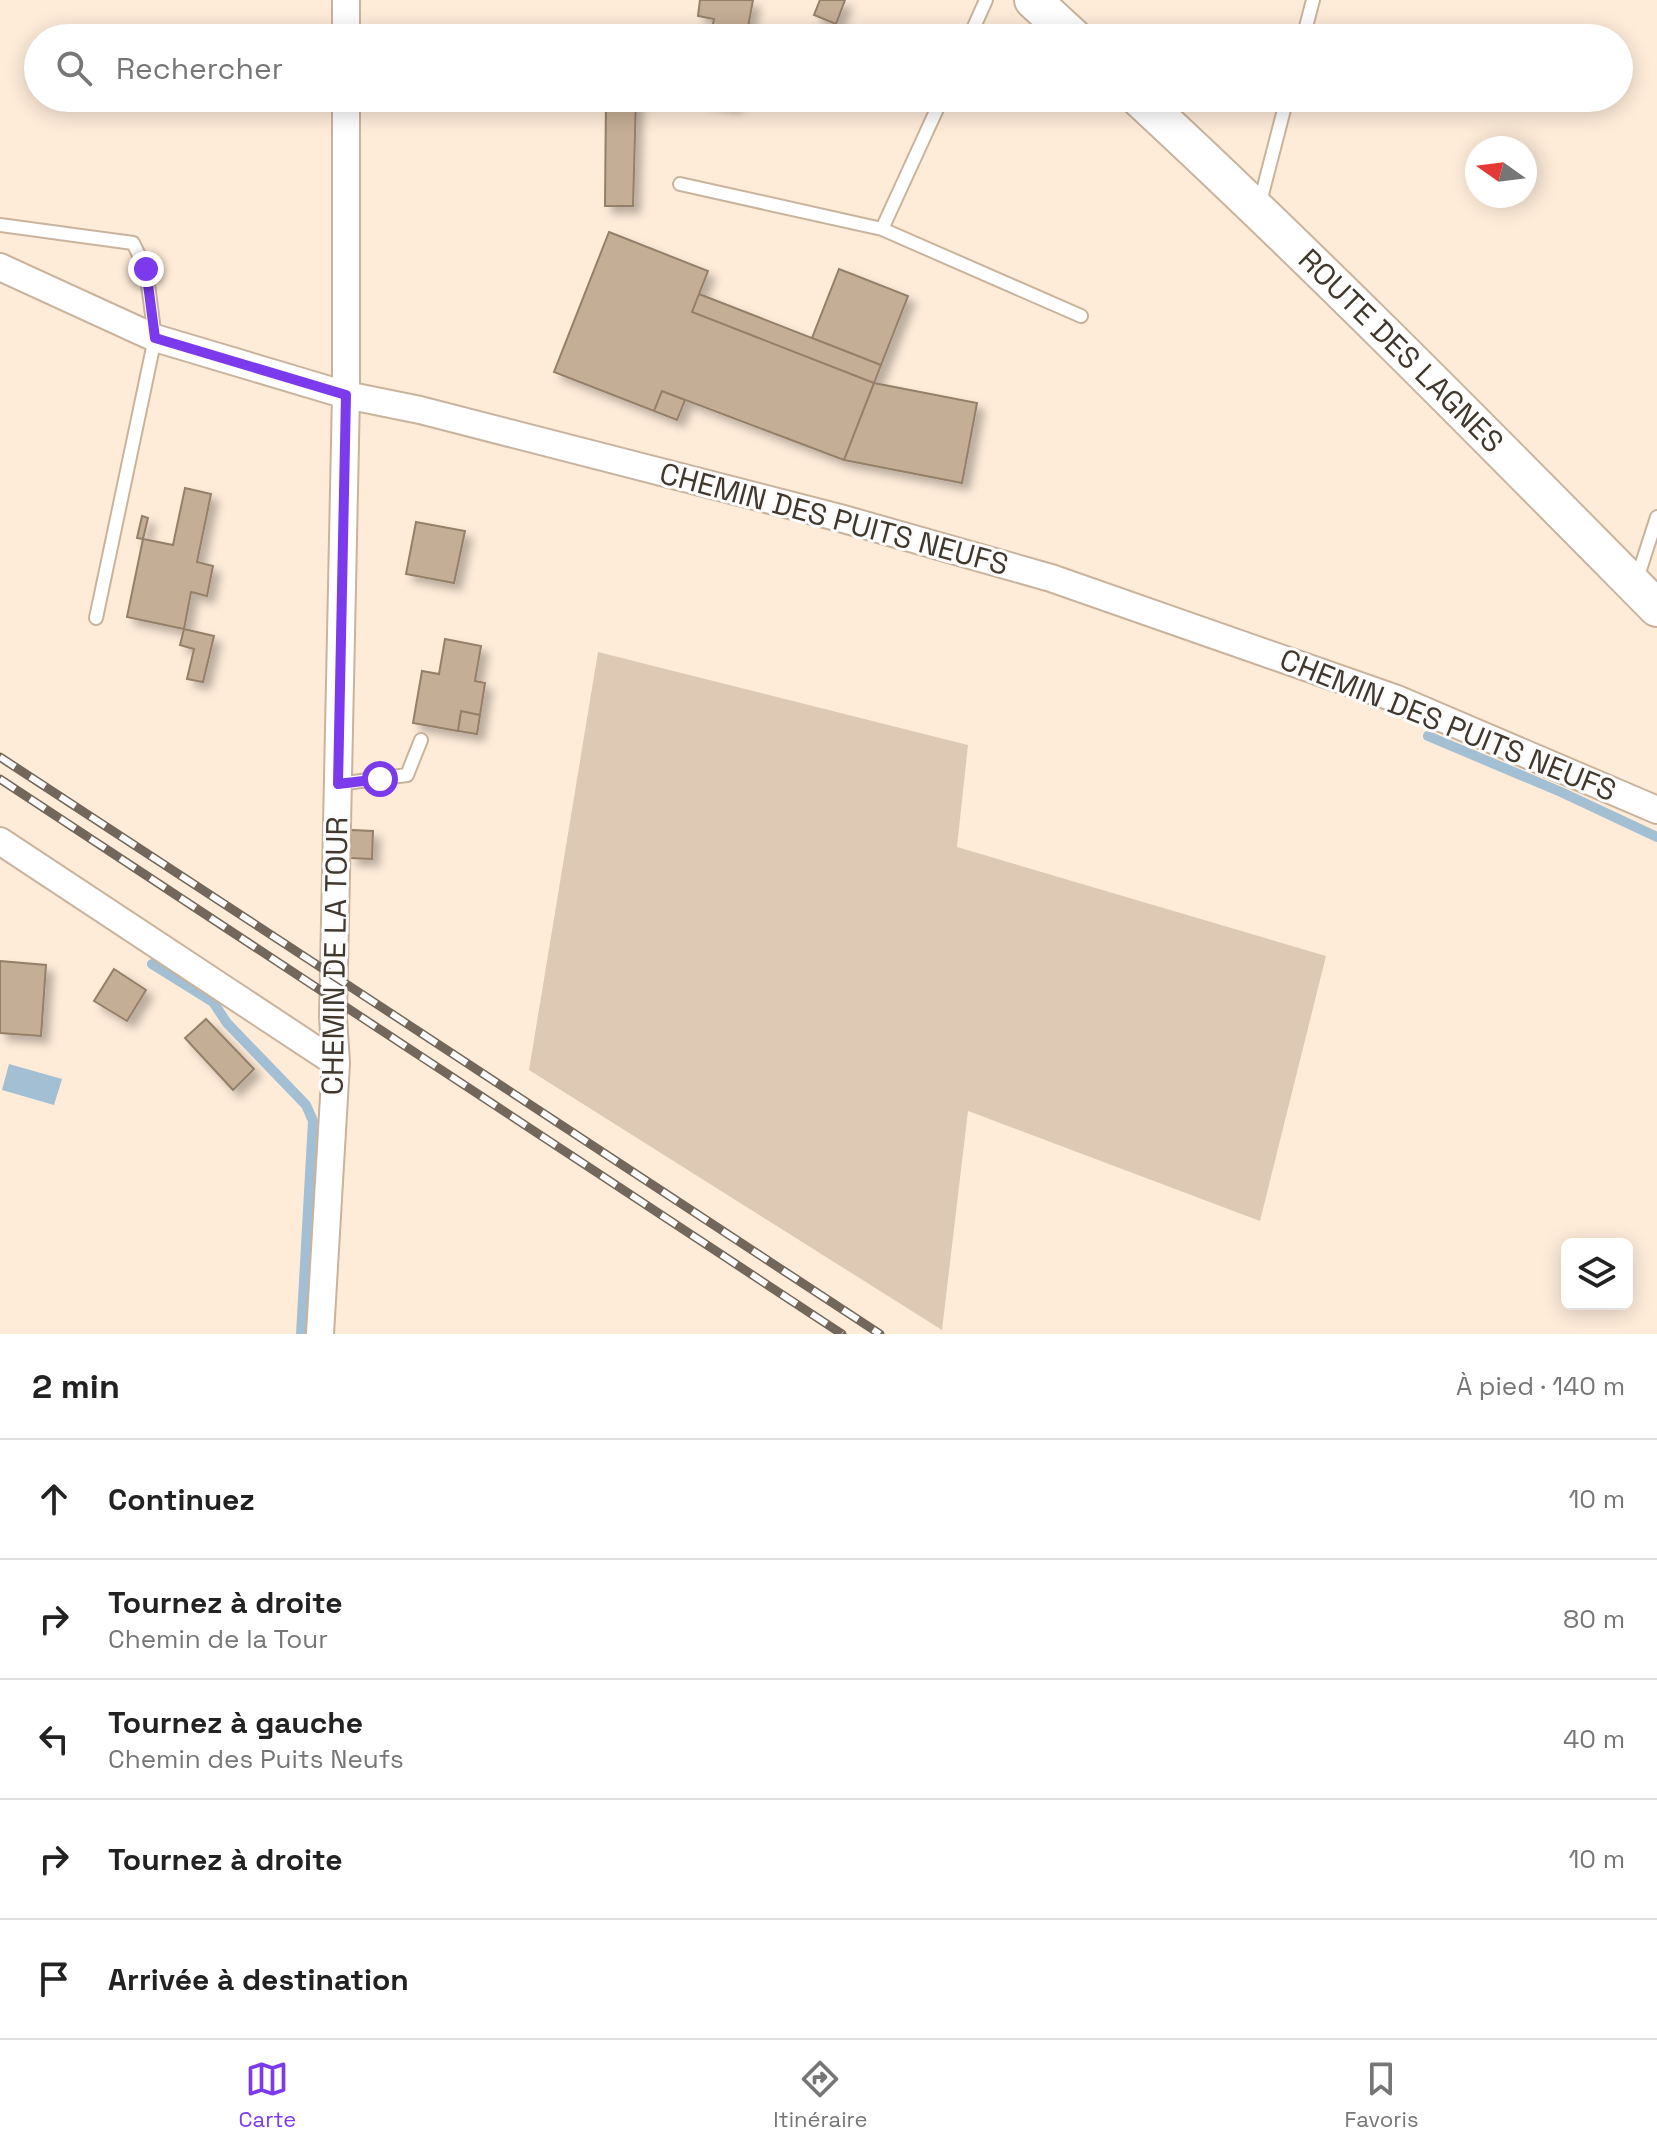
<!DOCTYPE html>
<html lang="fr">
<head>
<meta charset="utf-8">
<style>
  :root { --surface:#fff; --page:#f6f6f6; --text:#222; --muted:#767676; --line:#e0e0e0; --accent:#7c3aed }
  body { margin:0; font-family:"Space Grotesk",sans-serif; background:var(--page); color:var(--text) }
  .controls { position:absolute; right:24px; bottom:24px; display:grid; overflow:hidden; border-radius:12px; box-shadow:0 4px 20px #0003 }
  .controls button { width:72px; height:72px; display:grid; place-items:center; padding:0; border:0; border-bottom:2px solid var(--line); background:var(--surface); color:var(--text); font:40px sans-serif }
  .compass { position:absolute; left:1465px; top:136px; width:72px; height:72px; border-radius:50%; background:var(--surface); box-shadow:0 4px 20px #0003; rotate:284deg }
  .stop { position:absolute; width:24px; height:24px; margin:-18px; border:6px solid #7c3aed; border-radius:50%; background:#fff }
  .stop.end { background:#7c3aed; border-color:#fff; box-shadow:0 2px 8px #0008 }
  .list { margin:0; padding:0; list-style:none }
  h2 { display:flex; justify-content:space-between; align-items:center; height:104px; margin:0; padding:0 32px; font-size:34px }
  h2 small { font-size:26px; font-weight:400; color:var(--muted) }
  .list li { display:grid; grid-template-columns:52px 1fr auto; gap:24px; align-items:center; box-sizing:border-box; height:120px; padding:0 32px; border-top:2px solid var(--line) }
  .list b { display:block; font-size:30px; white-space:nowrap }
  .list p { margin:0; font-size:26px; white-space:nowrap; color:var(--muted) }
  .list em { font-size:26px; font-style:normal; color:var(--muted) }
  .icon { flex:none; width:44px; height:44px; fill:none; stroke:currentColor; stroke-width:2; stroke-linecap:round; stroke-linejoin:round }
  .map { position:relative; flex:none; width:1657px; height:1334px; overflow:hidden }
  .search { position:absolute; background:var(--surface); box-shadow:0 4px 20px #0003; left:24px; right:24px; top:24px; height:88px; display:flex; align-items:center; gap:20px; box-sizing:border-box; padding:0 28px; border-radius:44px; color:var(--muted); font-size:30px }
  .sheet { height:704px; background:var(--surface) }
  nav { display:flex; justify-content:space-around; align-items:center; box-sizing:border-box; height:112px; border-top:2px solid var(--line); background:var(--surface); font-size:22px; color:var(--muted) }
  nav a { display:grid; justify-items:center; gap:4px }
  nav .on { color:var(--accent) }
  .map>svg:first-child { display:block }
  .green { fill:#dec9b4 }
  .water { fill:#a3bfd3 }
  .lines { fill:none; stroke-linecap:round; stroke-linejoin:round }
  .stream { stroke:#a3bfd3; stroke-width:10 }
  .building { fill:#c5ae96; stroke:#947f69; stroke-width:2; filter:url(#shadow) }
  .lane-casing { stroke:#c9b39c; stroke-width:16 }
  .street-casing { stroke:#c9b39c; stroke-width:30 }
  .secondary-casing { stroke:#c9b39c; stroke-width:40 }
  .lane { stroke:#fff; stroke-width:12 }
  .street { stroke:#fff; stroke-width:26 }
  .secondary { stroke:#fff; stroke-width:36 }
  .rail-casing { stroke:#72675a; stroke-width:9 }
  .rail { stroke:#fcfcfc; stroke-width:6; stroke-dasharray:18; stroke-linecap:butt }
  .route { stroke:#7c3aed; stroke-width:10 }
  .labels { text-anchor:middle; stroke-width:6; stroke-linejoin:round; paint-order:stroke }
  .street-label { font-size:30px; fill:#40372d; stroke:#fcfcfc }
</style>
</head>
<body>
<div class="map">
<svg width="1657" height="1334" viewBox="0 0 1657 1334">
  <defs>
    <filter id="shadow"><feDropShadow dx="7" dy="7" stdDeviation="4" flood-color="#0004"/></filter>
  </defs>
  <rect width="100%" height="100%" fill="#feecd9"/>
  <!-- green -->
  <path class="green" d="M598 652 968 745 957 847 1326 956 1260 1221 968 1111 942 1330 529 1070Z"/>
  <!-- water -->
  <path class="water" d="M9 1064 62 1079 54 1105 2 1090Z"/>
  <g class="lines">
    <!-- stream -->
    <path class="stream" d="M1428 736 1561 792 1657 837
      M152 964 213 1002 227 1023 306 1105 313 1121 301 1334"/>
  </g>
  <!-- building -->
  <path class="building" d="M700 0H753L746 38H710L714 19 698 16Z
    M820 0H845L836 24 814 15Z
    M606 98H636L633 206H605Z
    M699 98H735L733 105Z
    M609 232 708 271 692 312 874 383 844 460 662 391 654 411 554 372Z
    M839 269 908 296 881 365 812 338Z
    M699 294 881 365 874 383 692 312Z
    M874 383 977 403 962 483 844 460Z
    M662 391 685 400 677 420 654 411Z
    M185 488 211 494 197 562 213 566 207 596 191 592 184 629 127 617 143 539 173 545Z
    M142 516 148 518 143 539 137 538Z
    M416 522 465 531 454 583 406 574Z
    M184 629 214 636 203 682 187 679 194 649 180 645Z
    M445 639 481 646 475 681 485 683 480 715 461 711 458 731 413 723 422 671 439 674Z
    M461 711 480 715 477 734 458 731Z
    M351 830 373 831 372 859 350 858Z
    M0 961 46 965 41 1036 0 1033Z
    M114 969 146 990 127 1021 94 1001Z
    M206 1019 254 1069 233 1090 185 1038Z"/>
  <g class="lines">
    <defs>
      <path id="lane" d="M969 38 986 0
        M1303 38 1313 0
        M680 184 882 229 942 98
        M1259 206 1287 98
        M0 225 133 243 146 269 155 338 96 618
        M882 229 1081 316
        M1637 579 1657 517
        M338 784 407 775 421 740"/>
      <path id="street" d="M346 38V0
        M0 267 155 338 346 395 420 410 840 518 1051 578 1397 699 1657 810
        M0 841 336 1063
        M320 1334 336 1063 333 1017 346 395V98"/>
      <g id="secondary">
        <path d="M1033 0 1074 38"/>
        <path id="s1" d="M1139 98C1317 263 1487 436 1657 608"/>
      </g>
    </defs>
    <!-- lane casing -->
    <use href="#lane" class="lane-casing"/>
    <!-- street casing -->
    <use href="#street" class="street-casing"/>
    <!-- secondary casing -->
    <use href="#secondary" class="secondary-casing"/>
    <!-- lane -->
    <use href="#lane" class="lane"/>
    <!-- street -->
    <use href="#street" class="street"/>
    <!-- secondary -->
    <use href="#secondary" class="secondary"/>
    <defs>
      <path id="rail" d="M0 757 880 1334
        M0 779 842 1334"/>
    </defs>
    <!-- rail casing -->
    <use href="#rail" class="rail-casing"/>
    <!-- rail -->
    <use href="#rail" class="rail"/>
  </g>
  <g class="lines">
    <!-- route -->
    <path class="route" d="M146 269 155 338 346 395 338 784 380 779"/>
  </g>
  <g class="labels">
    <!-- street labels -->
    <g class="street-label">
      <text dy="10" stroke="none"><textPath href="#s1" startOffset="364">ROUTE DES LAGNES</textPath></text>
      <text transform="translate(834 519) rotate(15)" y="10">CHEMIN DES PUITS NEUFS</text>
      <text transform="translate(1448 725) rotate(22)" y="10">CHEMIN DES PUITS NEUFS</text>
      <text transform="translate(335 956) rotate(-89)" y="10">CHEMIN DE LA TOUR</text>
    </g>
  </g>
</svg>
<div class="controls">
<button><svg class="icon" aria-label="layers" viewBox="0 0 24 24"><path d="M12 4l9 5-9 5-9-5zM3 14l9 5 9-5"/></svg></button>
</div>
<svg class="compass" viewBox="-18 -18 36 36"><path d="M0-13l5 13h-10z" fill="#e53935"/><path d="M0 13l5-13h-10z" fill="#767676"/></svg>
<div class="stop" style="left:380px;top:779px"></div>
<div class="stop end" style="left:146px;top:269px"></div>
<div class="search"><svg class="icon" aria-label="search" viewBox="0 0 24 24"><circle cx="10" cy="10" r="6"/><path d="M15 15l6 6"/></svg>Rechercher</div>
</div>
<section class="sheet">
<h2>2 min<small>À pied · 140 m</small></h2>
<ul class="list">
<li><svg class="icon" aria-label="ahead" viewBox="0 0 24 24"><path d="M12 20V5M6 11l6-6 6 6"/></svg><div><b>Continuez</b></div><em>10 m</em></li>
<li><svg class="icon" aria-label="right" viewBox="0 0 24 24"><path d="M7 20v-9h11M14 6l5 5-5 5"/></svg><div><b>Tournez à droite</b><p>Chemin de la Tour</p></div><em>80 m</em></li>
<li><svg class="icon" aria-label="left" viewBox="0 0 24 24"><path d="M17 20v-9H6M10 6l-5 5 5 5"/></svg><div><b>Tournez à gauche</b><p>Chemin des Puits Neufs</p></div><em>40 m</em></li>
<li><svg class="icon" aria-label="right" viewBox="0 0 24 24"><path d="M7 20v-9h11M14 6l5 5-5 5"/></svg><div><b>Tournez à droite</b></div><em>10 m</em></li>
<li><svg class="icon" aria-label="arrive" viewBox="0 0 24 24"><path d="M6 21V4h12l-3 4 3 4H6"/></svg><div><b>Arrivée à destination</b></div></li>
</ul>
</section>
<nav>
<a class="on"><svg class="icon" aria-label="map" viewBox="0 0 24 24"><path d="M3 6l6-2 6 2 6-2v14l-6 2-6-2-6 2zM9 4v14M15 6v14"/></svg>Carte</a>
<a><svg class="icon" aria-label="directions" viewBox="0 0 24 24"><path d="M12 3l9 9-9 9-9-9zM9 14v-3h6M13 9l2 2-2 2"/></svg>Itinéraire</a>
<a><svg class="icon" aria-label="saved" viewBox="0 0 24 24"><path d="M7 4h10v16l-5-4-5 4z"/></svg>Favoris</a>
</nav>
</body>
</html>
